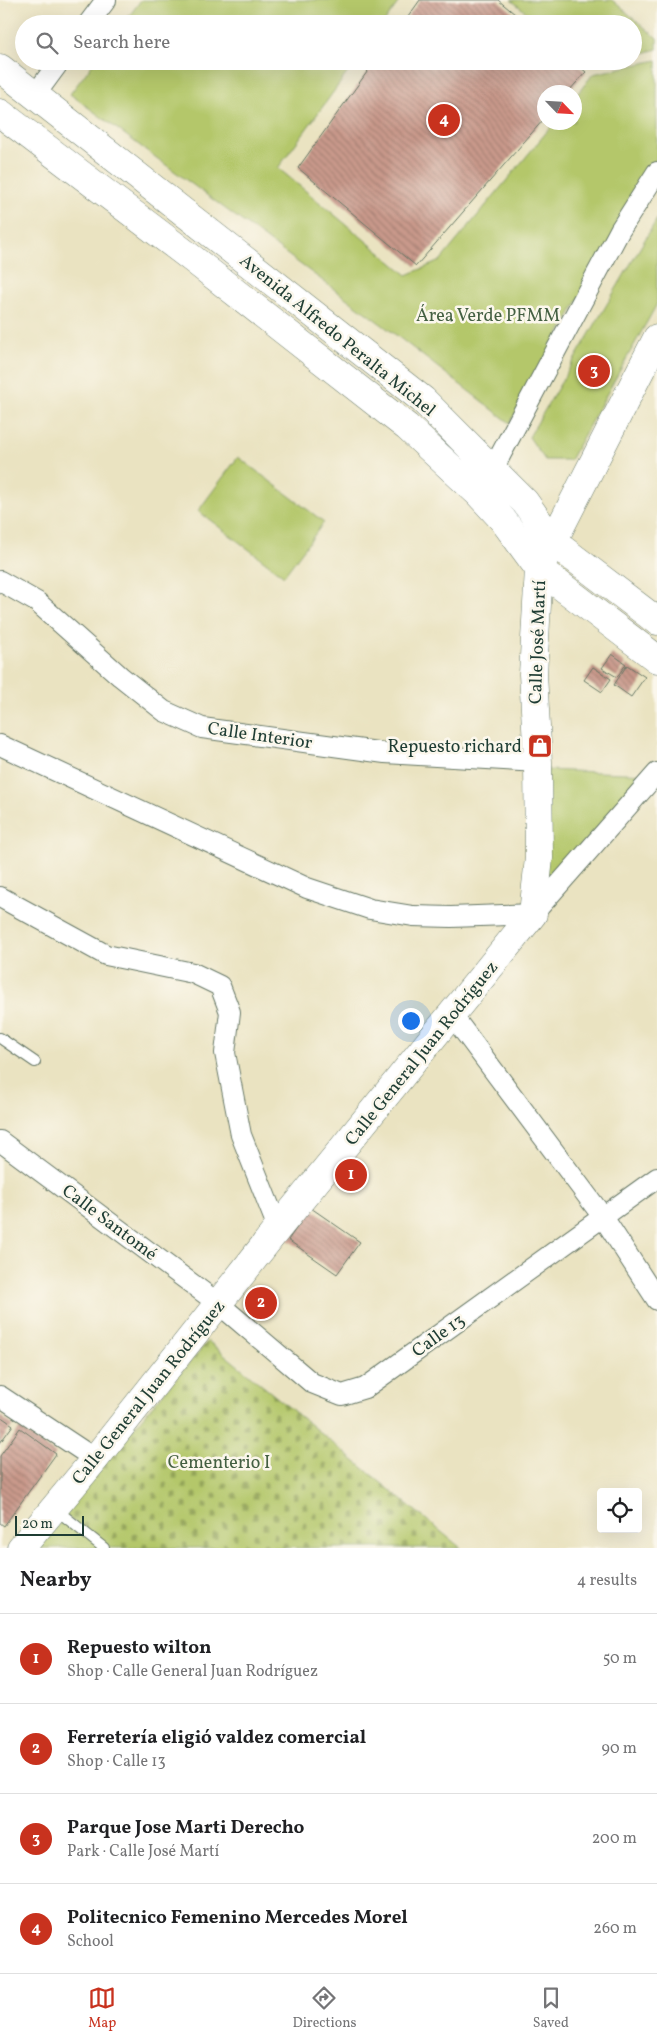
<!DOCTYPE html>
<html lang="en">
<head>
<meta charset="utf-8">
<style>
  :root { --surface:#fff; --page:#f6f6f6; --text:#202124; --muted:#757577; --line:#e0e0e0; --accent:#c8321e }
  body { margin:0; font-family:Vollkorn,serif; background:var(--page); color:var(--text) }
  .controls { position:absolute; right:15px; bottom:15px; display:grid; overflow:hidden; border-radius:5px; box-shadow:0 5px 20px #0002 }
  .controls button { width:45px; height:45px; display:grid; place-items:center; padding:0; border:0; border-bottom:1px solid var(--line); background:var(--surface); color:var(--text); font:25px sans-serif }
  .compass { position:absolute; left:537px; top:85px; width:45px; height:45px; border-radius:50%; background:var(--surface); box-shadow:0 5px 20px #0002; rotate:115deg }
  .scale { position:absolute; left:15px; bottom:12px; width:69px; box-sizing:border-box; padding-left:5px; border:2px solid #1f3d34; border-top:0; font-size:14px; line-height:18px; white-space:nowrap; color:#1f3d34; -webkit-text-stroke:4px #fbf7ec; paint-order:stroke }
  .you { position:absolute; left:410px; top:1020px; width:18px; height:18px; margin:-12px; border:4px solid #fff; border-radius:50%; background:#1a73e8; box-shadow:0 0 0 8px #1a73e833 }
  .badge { display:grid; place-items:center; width:32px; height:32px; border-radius:50%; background:var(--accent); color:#fff; font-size:16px; font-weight:700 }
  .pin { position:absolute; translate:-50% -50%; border:2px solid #fff; box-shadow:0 1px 5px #0006 }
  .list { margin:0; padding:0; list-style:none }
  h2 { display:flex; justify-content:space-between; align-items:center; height:65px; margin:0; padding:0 20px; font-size:21px }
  h2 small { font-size:16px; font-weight:400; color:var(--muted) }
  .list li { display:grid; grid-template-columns:32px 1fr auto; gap:15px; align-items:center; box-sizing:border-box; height:90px; padding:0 20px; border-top:1px solid var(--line) }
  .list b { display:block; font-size:19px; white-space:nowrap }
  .list p { margin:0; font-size:16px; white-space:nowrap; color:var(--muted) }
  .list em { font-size:16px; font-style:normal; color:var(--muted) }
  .icon { flex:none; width:28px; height:28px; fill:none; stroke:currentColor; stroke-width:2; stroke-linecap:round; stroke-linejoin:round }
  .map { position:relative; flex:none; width:657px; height:1548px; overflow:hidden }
  .search { position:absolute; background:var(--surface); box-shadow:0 5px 20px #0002; left:15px; right:15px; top:15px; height:55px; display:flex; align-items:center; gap:12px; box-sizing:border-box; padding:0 18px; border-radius:28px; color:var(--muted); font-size:19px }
  .sheet { height:425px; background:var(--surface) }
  nav { display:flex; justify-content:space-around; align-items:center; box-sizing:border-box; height:70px; border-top:1px solid var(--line); background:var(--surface); font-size:14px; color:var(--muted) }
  nav a { display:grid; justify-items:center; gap:2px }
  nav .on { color:var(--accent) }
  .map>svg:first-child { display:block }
  .green { fill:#b4c76a; stroke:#6a824f }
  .cemetery { fill:url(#cemetery-stones); stroke:#6a824f }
  .building { fill:url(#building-back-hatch) }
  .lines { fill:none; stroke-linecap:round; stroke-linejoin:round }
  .lane-casing { stroke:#667765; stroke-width:12 }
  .street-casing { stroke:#667765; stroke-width:22 }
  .secondary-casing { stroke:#667765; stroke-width:29 }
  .lane { stroke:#fff; stroke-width:10 }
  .street { stroke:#fff; stroke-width:20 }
  .secondary { stroke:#fff; stroke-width:28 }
  .labels { text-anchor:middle; stroke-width:5; stroke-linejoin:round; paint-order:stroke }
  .park-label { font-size:18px; fill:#446042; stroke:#fbf7ec }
  .street-label { font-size:18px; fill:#1f3d34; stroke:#fbf7ec }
  .poi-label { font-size:18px; fill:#1f3d34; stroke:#fbf7ec; text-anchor:end }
</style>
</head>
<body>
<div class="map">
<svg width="657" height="1548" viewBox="0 0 657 1548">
  <defs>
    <pattern id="cemetery-stones" width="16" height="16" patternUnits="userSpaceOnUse" patternTransform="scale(1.25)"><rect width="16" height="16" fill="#b4c76a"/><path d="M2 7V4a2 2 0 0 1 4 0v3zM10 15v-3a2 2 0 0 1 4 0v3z" fill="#92a358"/></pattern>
    <pattern id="building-back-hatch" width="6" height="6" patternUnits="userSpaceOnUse" patternTransform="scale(1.25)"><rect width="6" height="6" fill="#c9998b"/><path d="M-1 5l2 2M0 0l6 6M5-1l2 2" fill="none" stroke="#a37e72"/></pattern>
  </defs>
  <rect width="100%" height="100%" fill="#fbf7ec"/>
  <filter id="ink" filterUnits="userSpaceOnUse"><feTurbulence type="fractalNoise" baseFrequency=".02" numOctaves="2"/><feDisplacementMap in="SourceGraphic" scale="10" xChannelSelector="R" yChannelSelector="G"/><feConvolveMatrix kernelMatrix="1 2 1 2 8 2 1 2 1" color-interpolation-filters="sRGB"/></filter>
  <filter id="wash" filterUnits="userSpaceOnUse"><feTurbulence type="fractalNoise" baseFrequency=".0096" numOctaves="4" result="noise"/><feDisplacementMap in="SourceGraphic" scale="20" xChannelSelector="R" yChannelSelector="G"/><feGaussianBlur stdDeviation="1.12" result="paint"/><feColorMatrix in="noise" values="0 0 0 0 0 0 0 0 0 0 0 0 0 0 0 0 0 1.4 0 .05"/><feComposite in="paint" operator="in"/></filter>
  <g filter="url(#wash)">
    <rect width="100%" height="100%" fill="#eae3c1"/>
    <!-- green -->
    <path class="green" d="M141 0H400L383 24H123Z
      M511 0H612L657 38V49L633 56V24H541Z
      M657 60V157L510 423 392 332 70 94 95 61H356L278 168 407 275 440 261 554 123 574 122 575 97 593 74Z
      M657 219V304L570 460H545L529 437Z
      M238 457 324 522 284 576 198 511Z
      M546 770 650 774 540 888Z
      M63 1519 104 1548H39Z"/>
    <!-- cemetery -->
    <path class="cemetery" d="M208 1341 461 1548H108L61 1512Z"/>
    <g id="blocks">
      <!-- building -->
      <path class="building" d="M420 0H498L527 24H403Z
        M375 61H573L586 72 568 92H544V119L416 266 298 168Z
        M612 654 626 664 617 677 602 668Z
        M627 665 645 677 631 697 614 685Z
        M593 667 611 679 602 692 584 680Z
        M311 1208 360 1242 337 1274 288 1240Z
        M0 1416 13 1425 0 1443Z
        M20 1428 56 1454 4 1526 0 1523V1456Z"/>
    </g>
  </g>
  <g filter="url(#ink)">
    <use href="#blocks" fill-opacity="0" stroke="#667765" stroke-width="1"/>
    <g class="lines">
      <defs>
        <path id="lane" d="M0 1038 35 1062
          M54 1508 104 1548"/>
        <path id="street" d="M88 24 106 0
          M35 95 60 61
          M493 469 620 230 657 172
          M0 581 37 602 120 676 164 711 202 728 385 753 538 762
          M0 745 307 888 370 909 413 916 451 917 533 914 657 773
          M0 897 106 955 193 973 220 986 230 1012 225 1053 241 1135 278 1228
          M452 1015 603 1217 657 1300
          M0 1141 219 1304 312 1383 342 1395 365 1388 657 1178
          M0 1396 95 1459"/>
        <path id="secondary" d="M0 68 423 400 525 502 553 542 657 621
          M0 113 194 260 407 427 478 493 503 520 539 569 657 659
          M21 1548 95 1459 278 1228 533 914 539 858 538 762 533 674 539 569 657 338"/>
      </defs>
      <!-- lane casing -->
      <use href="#lane" class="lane-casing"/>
      <!-- street casing -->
      <use href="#street" class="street-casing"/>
      <!-- secondary casing -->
      <use href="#secondary" class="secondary-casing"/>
      <!-- lane -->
      <use href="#lane" class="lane"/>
      <!-- street -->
      <use href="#street" class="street"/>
      <!-- secondary -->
      <use href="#secondary" class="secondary"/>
    </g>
  </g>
  <!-- icons -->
  <defs>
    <symbol id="shop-square" viewBox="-11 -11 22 22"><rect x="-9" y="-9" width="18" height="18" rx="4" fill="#c8321e" stroke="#fbf7ec"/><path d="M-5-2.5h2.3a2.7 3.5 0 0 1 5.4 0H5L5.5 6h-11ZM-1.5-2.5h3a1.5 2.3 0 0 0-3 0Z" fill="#fff"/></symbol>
  </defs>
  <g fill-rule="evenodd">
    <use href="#shop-square" x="526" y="732" width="28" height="28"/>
  </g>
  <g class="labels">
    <!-- park labels -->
    <g class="park-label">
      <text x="488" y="321">Área Verde PFMM</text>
      <text x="219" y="1468">Cementerio I</text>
    </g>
    <!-- street labels -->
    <g class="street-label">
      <text transform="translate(338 335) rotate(39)" y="6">Avenida Alfredo Peralta Michel</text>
      <text transform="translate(537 642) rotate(-88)" y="6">Calle José Martí</text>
      <text transform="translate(260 735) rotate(8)" y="6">Calle Interior</text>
      <text transform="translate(421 1053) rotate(-51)" y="6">Calle General Juan Rodríguez</text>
      <text transform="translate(110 1222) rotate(37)" y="6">Calle Santomé</text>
      <text transform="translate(438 1335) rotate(-36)" y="6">Calle 13</text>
      <text transform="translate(148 1392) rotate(-51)" y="6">Calle General Juan Rodríguez</text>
    </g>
    <!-- poi labels -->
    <g class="poi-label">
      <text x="522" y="752">Repuesto richard</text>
    </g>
  </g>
</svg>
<div class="controls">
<button><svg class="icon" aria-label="locate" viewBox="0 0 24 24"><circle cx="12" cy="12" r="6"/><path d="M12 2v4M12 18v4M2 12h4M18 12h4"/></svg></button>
</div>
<svg class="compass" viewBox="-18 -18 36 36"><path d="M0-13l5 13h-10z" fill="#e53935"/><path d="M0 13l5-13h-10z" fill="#757577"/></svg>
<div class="scale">20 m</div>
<div class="you"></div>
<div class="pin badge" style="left:351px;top:1175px">1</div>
<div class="pin badge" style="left:261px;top:1303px">2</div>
<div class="pin badge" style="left:594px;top:371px">3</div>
<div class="pin badge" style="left:444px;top:120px">4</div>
<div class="search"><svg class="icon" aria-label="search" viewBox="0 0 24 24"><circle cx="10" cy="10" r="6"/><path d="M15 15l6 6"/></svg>Search here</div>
</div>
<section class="sheet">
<h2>Nearby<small>4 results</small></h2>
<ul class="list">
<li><span class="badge">1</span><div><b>Repuesto wilton</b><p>Shop · Calle General Juan Rodríguez</p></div><em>50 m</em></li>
<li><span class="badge">2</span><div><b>Ferretería eligió valdez comercial</b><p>Shop · Calle 13</p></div><em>90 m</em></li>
<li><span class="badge">3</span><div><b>Parque Jose Marti Derecho</b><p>Park · Calle José Martí</p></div><em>200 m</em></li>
<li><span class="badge">4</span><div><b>Politecnico Femenino Mercedes Morel</b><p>School</p></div><em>260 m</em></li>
</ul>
</section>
<nav>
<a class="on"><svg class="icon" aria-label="map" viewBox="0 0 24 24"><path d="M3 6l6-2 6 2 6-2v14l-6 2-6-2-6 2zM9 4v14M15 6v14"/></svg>Map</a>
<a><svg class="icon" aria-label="directions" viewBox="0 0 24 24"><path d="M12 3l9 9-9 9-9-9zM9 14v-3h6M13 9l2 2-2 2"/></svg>Directions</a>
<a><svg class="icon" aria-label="saved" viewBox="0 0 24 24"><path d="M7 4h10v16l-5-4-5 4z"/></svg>Saved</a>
</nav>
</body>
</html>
